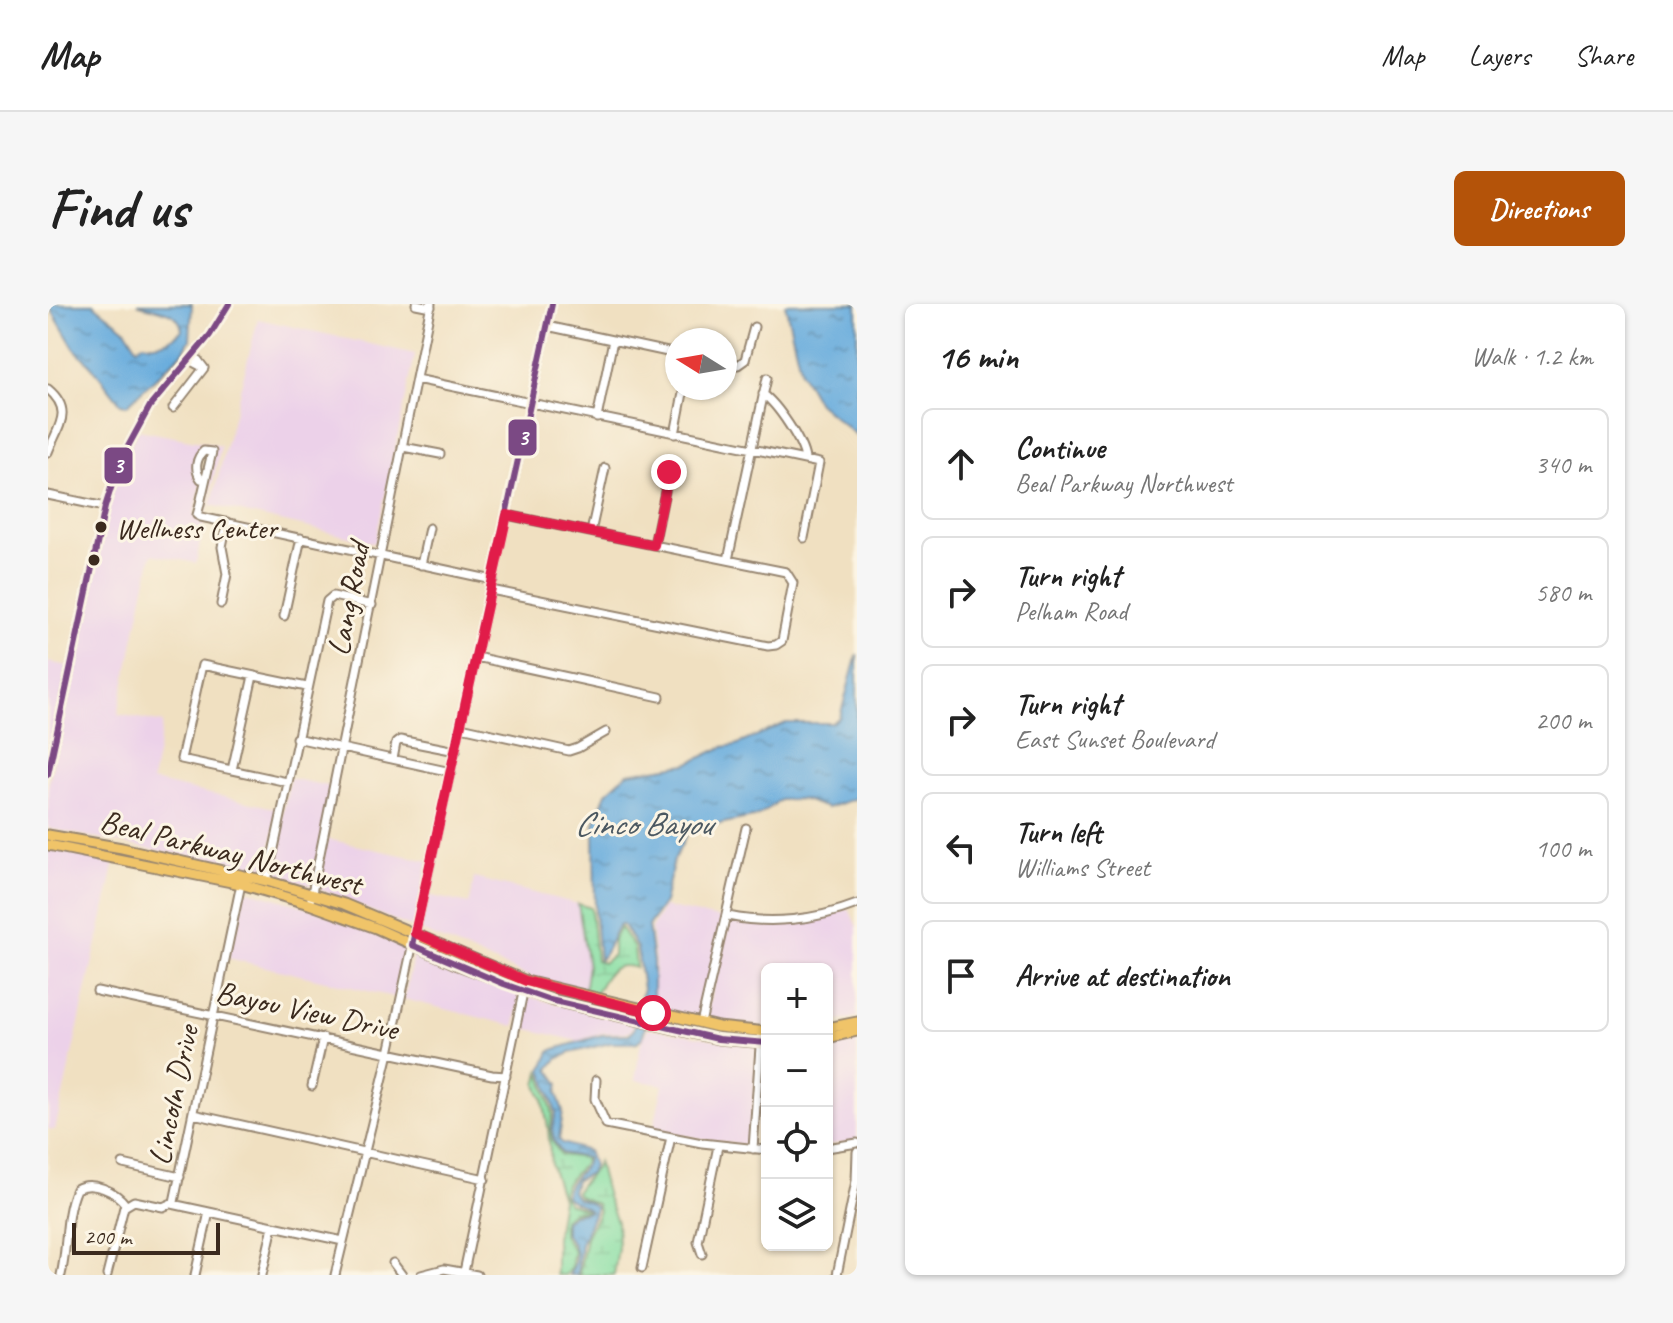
<!DOCTYPE html>
<html lang="en">
<head>
<meta charset="utf-8">
<style>
  :root { --surface:#fff; --page:#f6f6f6; --text:#222; --muted:#767676; --line:#e0e0e0; --accent:#b45309 }
  body { margin:0; font-family:Caveat,sans-serif; background:var(--page); color:var(--text) }
  .controls { position:absolute; right:24px; bottom:24px; display:grid; overflow:hidden; border-radius:12px; box-shadow:0 2px 6px #0004 }
  .controls button { width:72px; height:72px; display:grid; place-items:center; padding:0; border:0; border-bottom:2px solid var(--line); background:var(--surface); color:var(--text); font:40px sans-serif }
  .compass { position:absolute; left:617px; top:24px; width:72px; height:72px; border-radius:50%; background:var(--surface); box-shadow:0 2px 6px #0004; rotate:281deg }
  .scale { position:absolute; left:24px; bottom:20px; width:148px; box-sizing:border-box; padding-left:8px; border:4px solid #3b2a1e; border-top:0; font-size:22px; line-height:28px; white-space:nowrap; color:#3b2a1e; -webkit-text-stroke:6px #fcf5e5; paint-order:stroke }
  .stop { position:absolute; width:24px; height:24px; margin:-18px; border:6px solid #e11d48; border-radius:50%; background:#fff }
  .stop.end { background:#e11d48; border-color:#fff; box-shadow:0 2px 8px #0008 }
  .list { margin:0; padding:0; list-style:none }
  h2 { display:flex; justify-content:space-between; align-items:center; height:104px; margin:0; padding:0 32px; font-size:34px }
  h2 small { font-size:26px; font-weight:400; color:var(--muted) }
  .list li { display:grid; grid-template-columns:52px 1fr auto; gap:24px; align-items:center; box-sizing:border-box; height:112px; margin:0 16px 16px; padding:0 16px; border:2px solid var(--line); border-radius:12px }
  .list b { display:block; font-size:30px; white-space:nowrap }
  .list p { margin:0; font-size:26px; white-space:nowrap; color:var(--muted) }
  .list em { font-size:26px; font-style:normal; color:var(--muted) }
  .icon { flex:none; width:44px; height:44px; fill:none; stroke:currentColor; stroke-width:2; stroke-linecap:round; stroke-linejoin:round }
  .map { position:relative; flex:none; width:809px; height:971px; overflow:hidden; border-radius:12px }
  header { display:flex; align-items:center; gap:48px; box-sizing:border-box; height:112px; padding:0 40px; background:var(--surface); border-bottom:2px solid var(--line) }
  header strong { font-size:38px }
  nav { display:flex; gap:44px; margin-inline-start:auto; font-size:28px }
  .intro { display:flex; align-items:center; justify-content:space-between; box-sizing:border-box; height:192px; padding:0 48px }
  h1 { margin:0; font-size:56px }
  .button { padding:20px 36px; border-radius:12px; background:var(--accent); color:#fff; font-size:28px; font-weight:700 }
  main { display:flex; gap:48px; padding:0 48px }
  aside { flex:1; background:var(--surface); border-radius:12px; box-shadow:0 2px 6px #0004 }
  .map>svg:first-child { display:block }
  .built { fill:#ecd1e9 }
  .wetland { fill:url(#wetland-marsh); stroke:#608460; stroke-width:2 }
  .water { fill:url(#water-ripples); stroke:#526b7e; stroke-width:2 }
  .lines { fill:none; stroke-linecap:round; stroke-linejoin:round }
  .minor-casing { stroke:#968570; stroke-width:11 }
  .major-casing { stroke:#968570; stroke-width:13 }
  .minor { stroke:#fff; stroke-width:7 }
  .major { stroke:#f0c469; stroke-width:9 }
  .bus-1-casing { stroke:#fcf5e5; stroke-width:12 }
  .bus-1 { stroke:#7b4984; stroke-width:6 }
  .route { stroke:#e11d48; stroke-width:10 }
  .bus-dot { fill:#3b2a1e; stroke:#fcf5e5; stroke-width:3 }
  .labels { text-anchor:middle; stroke-width:6; stroke-linejoin:round; paint-order:stroke }
  .bus-label { font-size:30px; fill:#3b2a1e; stroke:#fcf5e5; text-anchor:start }
  .street-label { font-size:32px; fill:#3b2a1e; stroke:#fcf5e5 }
  .water-label { font-size:34px; font-style:italic; fill:#4b5861; stroke:#fcf5e5 }
  .line-badge { stroke:#fcf5e5; stroke-width:3 }
  .badge-label { font-size:22px; text-anchor:middle; font-weight:bold; fill:#fff }
</style>
</head>
<body>
<header>
<strong>Map</strong>
<nav><a>Map</a><a>Layers</a><a>Share</a></nav>
</header>
<div class="intro"><h1>Find us</h1><a class="button">Directions</a></div>
<main>
<div class="map">
<svg width="809" height="971" viewBox="0 0 809 971">
  <defs>
    <pattern id="wetland-marsh" width="20" height="14" patternUnits="userSpaceOnUse" patternTransform="scale(2)"><rect width="20" height="14" fill="#85dea3"/><path d="M1 5h8M5 5V1M11 12h8M15 12V8" fill="none" stroke="#74bf8c"/></pattern>
    <pattern id="water-ripples" width="26" height="14" patternUnits="userSpaceOnUse" patternTransform="scale(2)"><rect width="26" height="14" fill="#68acdd"/><path d="M2 4q2-2 4 0t4 0M15 11q2-2 4 0t4 0" fill="none" stroke="#578cb3"/></pattern>
  </defs>
  <rect width="100%" height="100%" fill="#fcf5e5"/>
  <filter id="ink" filterUnits="userSpaceOnUse"><feTurbulence type="fractalNoise" baseFrequency=".0125" numOctaves="2"/><feDisplacementMap in="SourceGraphic" scale="16" xChannelSelector="R" yChannelSelector="G"/><feConvolveMatrix kernelMatrix="1 2 1 2 8 2 1 2 1" color-interpolation-filters="sRGB"/></filter>
  <filter id="wash" filterUnits="userSpaceOnUse"><feTurbulence type="fractalNoise" baseFrequency=".006" numOctaves="4" result="noise"/><feDisplacementMap in="SourceGraphic" scale="32" xChannelSelector="R" yChannelSelector="G"/><feGaussianBlur stdDeviation="1.8" result="paint"/><feColorMatrix in="noise" values="0 0 0 0 0 0 0 0 0 0 0 0 0 0 0 0 0 1.4 0 .05"/><feComposite in="paint" operator="in"/></filter>
  <g filter="url(#wash)">
    <rect width="100%" height="100%" fill="#f0e0c1"/>
    <!-- built -->
    <path class="built" d="M210 15 367 50 327 239 163 201Z
      M90 126 173 142 158 211 152 210 166 149 164 145H155L148 153 146 167 148 175 154 178 146 210 157 216 148 259 104 250 70 410 115 419 104 477 230 505 218 569 0 524V483L62 194 73 160Z
      M0 358 20 362 0 456Z
      M242 474 284 483 263 582 223 571Z
      M279 535 380 557 365 624 268 584Z
      M0 544 67 558 7 826 0 825Z
      M426 574 530 600 540 662 536 688 487 675 371 626 379 591 421 600Z
      M195 585 265 605 361 645 350 694 180 654Z
      M616 603 676 615 651 715 605 705 607 658 603 624Z
      M801 605 809 623V713L779 720V665H719V723L657 716 682 616 727 619Z
      M366 647 472 690 467 722 356 695Z
      M478 692 585 720 584 725 581 728 554 729 530 737 472 723Z
      M600 724 710 743 702 842 605 827 615 781 587 776 593 738Z
      M809 732V837L779 841V739Z
      M715 744H719V844L708 843Z"/>
    <!-- wetland -->
    <path class="wetland" d="M530 600 543 604 548 656 555 659 565 651V636L572 623 586 644 588 664C563 656 557 672 547 691L536 688 540 662Z
      M492 768 505 809 502 825 504 837 513 851 537 854C534 868 519 871 514 890L520 899 540 906 524 908 515 916V931L526 947 523 964 517 971H508V933L514 895 503 861 500 824 495 795 489 781Z
      M550 858 559 893 569 918 570 944 566 971H531L538 933 551 907 549 900 530 892 528 888C533 875 545 872 550 858Z"/>
    <!-- water -->
    <path class="water" d="M0 0H45L77 25 89 44 95 39C109 43 125 36 134 26 132 5 105 6 89 0H144L142 36 135 48 79 101 73 100 44 63 26 44Z
      M737 0H809V132L770 99 753 69Z
      M809 350V494L779 504 753 495 732 496 710 512 641 526 626 556 616 599 600 622 605 658V697L594 734 588 739H562L522 749 509 755 501 765 511 780 509 789 515 807 511 835 514 839 540 847 545 861 542 869 528 876 524 887 528 894 541 898 548 903 533 940 529 971H521C531 955 530 944 517 930V917L526 910 542 907C536 898 523 901 517 891 521 873 537 869 539 854L514 849 506 837 504 825 508 809 494 766 502 748 507 745 554 731 582 730 586 725 595 685 589 644 575 621H571C563 632 561 648 551 656L547 610 546 520 558 489 580 469 639 460 675 443 688 441 738 419H784L792 413Z"/>
  </g>
  <g filter="url(#ink)">
    <g class="lines">
      <defs>
        <path id="minor" d="M368 0 383 3
          M499 22 629 50
          M141 56 156 64 146 51
          M677 60 690 61 697 56 706 23
          M368 75 771 159 756 234
          M0 85C26 107 10 122 0 148
          M715 90C729 100 755 138 757 155
          M125 104 156 64
          M549 114 565 36
          M627 130 636 84
          M355 143 392 150
          M157 176 153 175C146 166 148 154 156 147L164 148 151 204 149 211 153 213 445 276
          M0 191 57 203
          M543 228 557 164
          M606 241 621 168
          M680 256 719 74
          M373 261 381 224
          M443 286 720 342 728 341 734 337 745 279 738 268 459 211
          M173 300 179 270 174 243 179 218
          M236 312 253 234
          M428 353 612 393
          M413 423 521 447 530 444 558 428
          M248 434 403 468
          M345 455 348 439 352 436 408 447
          M184 466 205 372
          M0 470 57 203 71 159 102 102 162 31 181 0
          M239 478 133 455 154 361 259 383
          M219 577 279 297 285 292 324 301
          M263 594 383 0
          M680 612C722 621 768 616 809 600
          M49 687 444 771 458 772
          M653 719 698 524
          M548 776 547 795 558 820 654 839 719 846
          M264 782 275 734
          M145 810 437 875
          M779 844 809 839
          M705 845 713 728
          M75 860 132 873
          M124 900 295 937
          M654 950 650 938 670 842
          M345 959 354 971
          M594 964 623 833
          M416 968 476 684
          M13 971C20 943 16 912 28 885 44 876 68 887 78 901
          M59 971 76 903 86 897 115 903 126 898 194 575
          M147 971 161 908
          M214 971 225 922
          M287 971 341 749 504 0
          M373 971 396 965 429 971
          M789 971 808 877 809 848"/>
        <path id="major" d="M0 531 74 544 219 577 296 600 478 677 670 723 719 728
          M0 541 193 580 261 600 328 624 410 661 502 696 670 735 719 739
          M779 724 809 718
          M779 734 809 727"/>
      </defs>
      <!-- minor casing -->
      <use href="#minor" class="minor-casing"/>
      <!-- major casing -->
      <use href="#major" class="major-casing"/>
      <!-- minor -->
      <use href="#minor" class="minor"/>
      <!-- major -->
      <use href="#major" class="major"/>
      <defs>
        <path id="bus-1" d="M504 0 364 641 456 680 502 696 670 735 719 739
          M0 470 57 203 71 159 102 102 162 31 181 0"/>
      </defs>
      <!-- bus-1 casing -->
      <use href="#bus-1" class="bus-1-casing"/>
      <!-- bus-1 -->
      <use href="#bus-1" class="bus-1"/>
    </g>
  </g>
  <g class="lines" filter="url(#ink)">
    <!-- route -->
    <path class="route" d="M605 709 478 677 367 629 459 211 606 241 621 168"/>
  </g>
  <!-- markers -->
  <g class="bus-dot">
    <circle cx="53" cy="223" r="7"/>
    <circle cx="46" cy="256" r="7"/>
  </g>
  <g class="labels">
    <!-- bus labels -->
    <g class="bus-label">
      <text x="68" y="234">Wellness Center</text>
    </g>
    <!-- street labels -->
    <g class="street-label">
      <text transform="translate(300 295) rotate(-79)" y="11">Lang Road</text>
      <text transform="translate(183 548) rotate(14)" y="11">Beal Parkway Northwest</text>
      <text transform="translate(259 706) rotate(12)" y="11">Bayou View Drive</text>
      <text transform="translate(125 791) rotate(-78)" y="11">Lincoln Drive</text>
    </g>
    <!-- water labels -->
    <g class="water-label">
      <text x="595" y="531">Cinco Bayou</text>
    </g>
  </g>
  <g class="line-badge">
    <rect x="459" y="114" width="31" height="39" rx="8" fill="#7b4984"/>
    <rect x="55" y="142" width="31" height="39" rx="8" fill="#7b4984"/>
  </g>
  <g class="badge-label">
    <text x="475" y="141">3</text>
    <text x="70" y="169">3</text>
  </g>
</svg>
<div class="controls">
<button>+</button>
<button>−</button>
<button><svg class="icon" aria-label="locate" viewBox="0 0 24 24"><circle cx="12" cy="12" r="6"/><path d="M12 2v4M12 18v4M2 12h4M18 12h4"/></svg></button>
<button><svg class="icon" aria-label="layers" viewBox="0 0 24 24"><path d="M12 4l9 5-9 5-9-5zM3 14l9 5 9-5"/></svg></button>
</div>
<svg class="compass" viewBox="-18 -18 36 36"><path d="M0-13l5 13h-10z" fill="#e53935"/><path d="M0 13l5-13h-10z" fill="#767676"/></svg>
<div class="scale">200 m</div>
<div class="stop" style="left:605px;top:709px"></div>
<div class="stop end" style="left:621px;top:168px"></div>
</div>
<aside>
<h2>16 min<small>Walk · 1.2 km</small></h2>
<ul class="list">
<li><svg class="icon" aria-label="ahead" viewBox="0 0 24 24"><path d="M12 20V5M6 11l6-6 6 6"/></svg><div><b>Continue</b><p>Beal Parkway Northwest</p></div><em>340 m</em></li>
<li><svg class="icon" aria-label="right" viewBox="0 0 24 24"><path d="M7 20v-9h11M14 6l5 5-5 5"/></svg><div><b>Turn right</b><p>Pelham Road</p></div><em>580 m</em></li>
<li><svg class="icon" aria-label="right" viewBox="0 0 24 24"><path d="M7 20v-9h11M14 6l5 5-5 5"/></svg><div><b>Turn right</b><p>East Sunset Boulevard</p></div><em>200 m</em></li>
<li><svg class="icon" aria-label="left" viewBox="0 0 24 24"><path d="M17 20v-9H6M10 6l-5 5 5 5"/></svg><div><b>Turn left</b><p>Williams Street</p></div><em>100 m</em></li>
<li><svg class="icon" aria-label="arrive" viewBox="0 0 24 24"><path d="M6 21V4h12l-3 4 3 4H6"/></svg><div><b>Arrive at destination</b></div></li>
</ul>
</aside>
</main>
</body>
</html>
